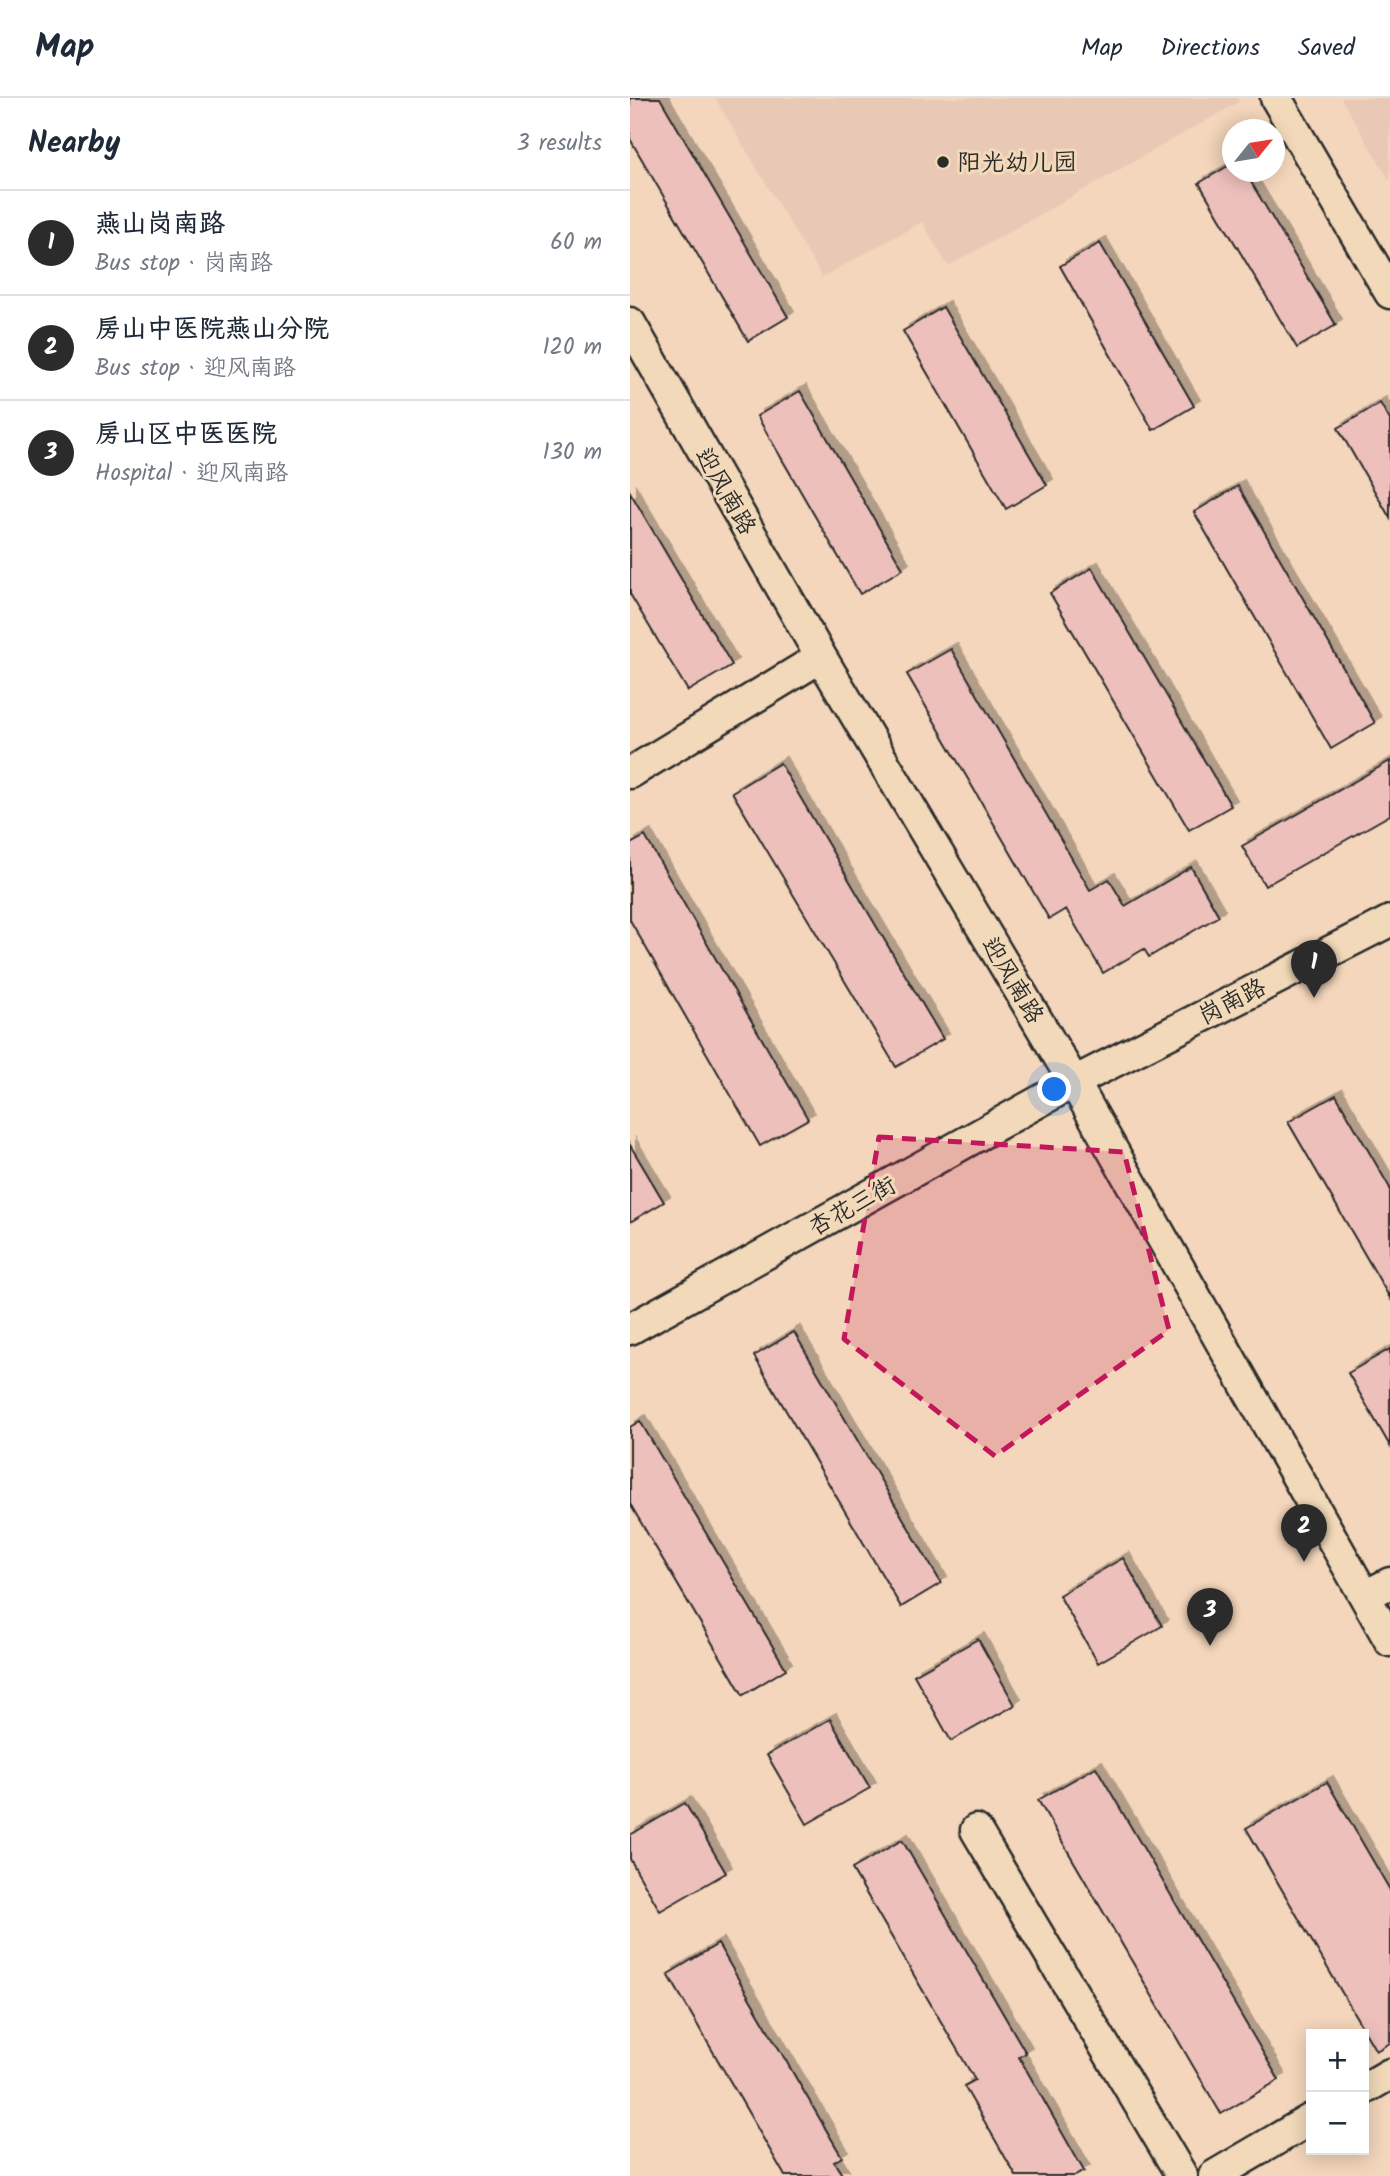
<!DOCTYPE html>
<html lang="en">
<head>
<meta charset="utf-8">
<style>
  :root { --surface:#fff; --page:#f6f6f7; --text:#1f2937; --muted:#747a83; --line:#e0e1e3; --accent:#2b2b2b }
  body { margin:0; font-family:Kalam,"LXGW WenKai TC",sans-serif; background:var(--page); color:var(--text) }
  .controls { position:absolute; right:21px; bottom:21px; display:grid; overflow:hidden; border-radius:0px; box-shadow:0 4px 18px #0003 }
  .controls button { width:63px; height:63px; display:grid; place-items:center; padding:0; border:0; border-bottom:2px solid var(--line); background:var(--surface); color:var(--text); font:35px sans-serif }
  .compass { position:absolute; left:592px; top:21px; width:63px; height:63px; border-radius:50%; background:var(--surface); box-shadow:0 4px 18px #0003; rotate:60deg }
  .you { position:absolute; left:425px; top:992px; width:24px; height:24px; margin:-18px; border:5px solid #fff; border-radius:50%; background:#1a73e8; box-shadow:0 0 0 10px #1a73e833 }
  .badge { display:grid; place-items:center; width:46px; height:46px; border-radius:50%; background:var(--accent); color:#fff; font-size:23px; font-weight:700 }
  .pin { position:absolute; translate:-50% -58px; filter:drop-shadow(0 2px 4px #0008) }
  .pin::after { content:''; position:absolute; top:37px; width:24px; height:21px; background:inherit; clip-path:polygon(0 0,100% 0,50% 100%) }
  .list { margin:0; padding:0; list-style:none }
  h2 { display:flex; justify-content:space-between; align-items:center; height:91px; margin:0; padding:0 28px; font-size:30px }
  h2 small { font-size:23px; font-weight:400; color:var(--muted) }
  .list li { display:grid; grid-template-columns:46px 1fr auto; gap:21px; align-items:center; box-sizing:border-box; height:105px; padding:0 28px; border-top:2px solid var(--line) }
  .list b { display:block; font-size:26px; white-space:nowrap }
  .list p { margin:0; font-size:23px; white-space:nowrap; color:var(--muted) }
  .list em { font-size:23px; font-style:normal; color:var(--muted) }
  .map { position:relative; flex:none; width:760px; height:2078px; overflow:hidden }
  header { display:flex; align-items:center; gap:42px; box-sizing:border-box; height:98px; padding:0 35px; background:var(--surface); border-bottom:2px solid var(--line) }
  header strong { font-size:33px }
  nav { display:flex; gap:38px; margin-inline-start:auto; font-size:24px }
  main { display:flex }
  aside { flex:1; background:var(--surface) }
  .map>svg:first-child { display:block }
  .built { fill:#e9c8b5 }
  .building { fill:#edc0bc; stroke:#2b2b2b; stroke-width:2; filter:url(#shadow) }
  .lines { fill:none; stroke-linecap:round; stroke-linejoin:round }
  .minor-casing { stroke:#2b2b2b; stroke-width:35 }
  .minor { stroke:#f1d9b9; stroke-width:30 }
  .marked { fill:#c2185b; fill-opacity:0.2; stroke:#c2185b; stroke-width:5; stroke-dasharray:14 9; stroke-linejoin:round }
  .poi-dot { fill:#2b2b2b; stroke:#f1d9b9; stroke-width:2.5 }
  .labels { text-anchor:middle; stroke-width:6; stroke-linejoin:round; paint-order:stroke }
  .poi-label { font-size:24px; fill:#2b2b2b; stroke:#f1d9b9; text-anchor:start }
  .street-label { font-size:24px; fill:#2b2b2b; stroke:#f1d9b9 }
</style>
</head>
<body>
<header>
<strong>Map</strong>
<nav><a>Map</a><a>Directions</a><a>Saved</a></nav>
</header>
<main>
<aside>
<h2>Nearby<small>3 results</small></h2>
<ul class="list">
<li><span class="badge">1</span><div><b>燕山岗南路</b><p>Bus stop · 岗南路</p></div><em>60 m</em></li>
<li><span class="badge">2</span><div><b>房山中医院燕山分院</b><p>Bus stop · 迎风南路</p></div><em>120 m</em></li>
<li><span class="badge">3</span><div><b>房山区中医医院</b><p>Hospital · 迎风南路</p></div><em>130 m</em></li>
</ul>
</aside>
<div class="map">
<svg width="760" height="2078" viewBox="0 0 760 2078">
  <defs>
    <filter id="shadow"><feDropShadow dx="6" dy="-6" stdDeviation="0" flood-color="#0004"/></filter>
  </defs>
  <rect width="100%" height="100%" fill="#f3d6bb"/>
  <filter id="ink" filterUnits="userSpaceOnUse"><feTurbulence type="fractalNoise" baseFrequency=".0143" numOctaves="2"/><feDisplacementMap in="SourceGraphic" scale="14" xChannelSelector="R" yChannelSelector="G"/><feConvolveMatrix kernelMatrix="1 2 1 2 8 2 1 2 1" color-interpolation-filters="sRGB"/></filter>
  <g filter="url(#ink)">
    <!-- built -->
    <path class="built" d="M85 0H607L609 4 318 168 292 124 192 179Z
      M711 0H760V83Z"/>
    <!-- building -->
    <path class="building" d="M0 0H30L158 219 118 243 0 41Z
      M603 65V74H615L706 227 667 250 569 85Z
      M470 145 564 308 523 332 430 168Z
      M313 209 417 387 376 411 273 233Z
      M170 293 273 471 230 496 127 318Z
      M750 305 760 322V420L708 330Z
      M608 388 745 625 701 651 564 414Z
      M0 394 102 567 58 593 0 496Z
      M462 470 601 708 559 732 420 495Z
      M321 551 460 792 479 781 495 808 561 769 589 818 519 859 514 851 473 875 436 811 419 821 277 576Z
      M760 663V717L635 788 612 748Z
      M150 665 313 941 266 969 102 694Z
      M15 738 178 1021 130 1048 0 822V746Z
      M706 997 760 1090V1200L658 1024Z
      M0 1047 34 1104 0 1124Z
      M164 1234 311 1485 271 1509 124 1258Z
      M760 1251V1348L718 1275Z
      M10 1323 156 1571 113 1597 0 1406V1329Z
      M493 1460 532 1528 468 1565 429 1497Z
      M348 1541 385 1607 321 1643 284 1577Z
      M200 1621 240 1690 177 1726 137 1657Z
      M466 1669 649 1982 591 2016 408 1702Z
      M697 1684 760 1792V1945L746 1953 616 1730Z
      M55 1705 96 1775 30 1813 0 1761V1737Z
      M272 1742 396 1955 389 1959 454 2073 445 2078H386L334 1988 345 1982 222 1771Z
      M88 1846 212 2059 204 2064 213 2078H155L38 1876Z"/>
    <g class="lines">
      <defs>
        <path id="minor" d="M646 0 760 195
          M0 225 191 559 444 984 760 1543
          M0 675 191 559
          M0 1231 444 984 760 823
          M735 1498 760 1485
          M346 1732 552 2078
          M734 1991 760 1976
          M584 2078 681 2021"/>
      </defs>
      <!-- minor casing -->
      <use href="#minor" class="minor-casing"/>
      <!-- minor -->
      <use href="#minor" class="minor"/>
    </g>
  </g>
  <!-- marked area -->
  <path class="marked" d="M249 1039 494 1054 539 1232 365 1358 214 1241Z"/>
  <!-- markers -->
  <circle class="poi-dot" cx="313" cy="64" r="7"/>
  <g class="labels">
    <!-- poi labels -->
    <g class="poi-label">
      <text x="327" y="72">阳光幼儿园</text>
    </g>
    <!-- street labels -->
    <g class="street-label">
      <text transform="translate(96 393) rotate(60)" y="8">迎风南路</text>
      <text transform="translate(383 882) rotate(59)" y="8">迎风南路</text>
      <text transform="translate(602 903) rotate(-27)" y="8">岗南路</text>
      <text transform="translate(222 1108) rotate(-29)" y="8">杏花三街</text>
    </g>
  </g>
</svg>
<div class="controls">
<button>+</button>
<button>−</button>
</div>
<svg class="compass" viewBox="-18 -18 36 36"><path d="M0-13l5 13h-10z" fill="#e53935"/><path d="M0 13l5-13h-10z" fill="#747a83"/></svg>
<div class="you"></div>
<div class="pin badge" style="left:684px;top:900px">1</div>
<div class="pin badge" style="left:674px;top:1464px">2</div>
<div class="pin badge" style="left:580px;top:1548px">3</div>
</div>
</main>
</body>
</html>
